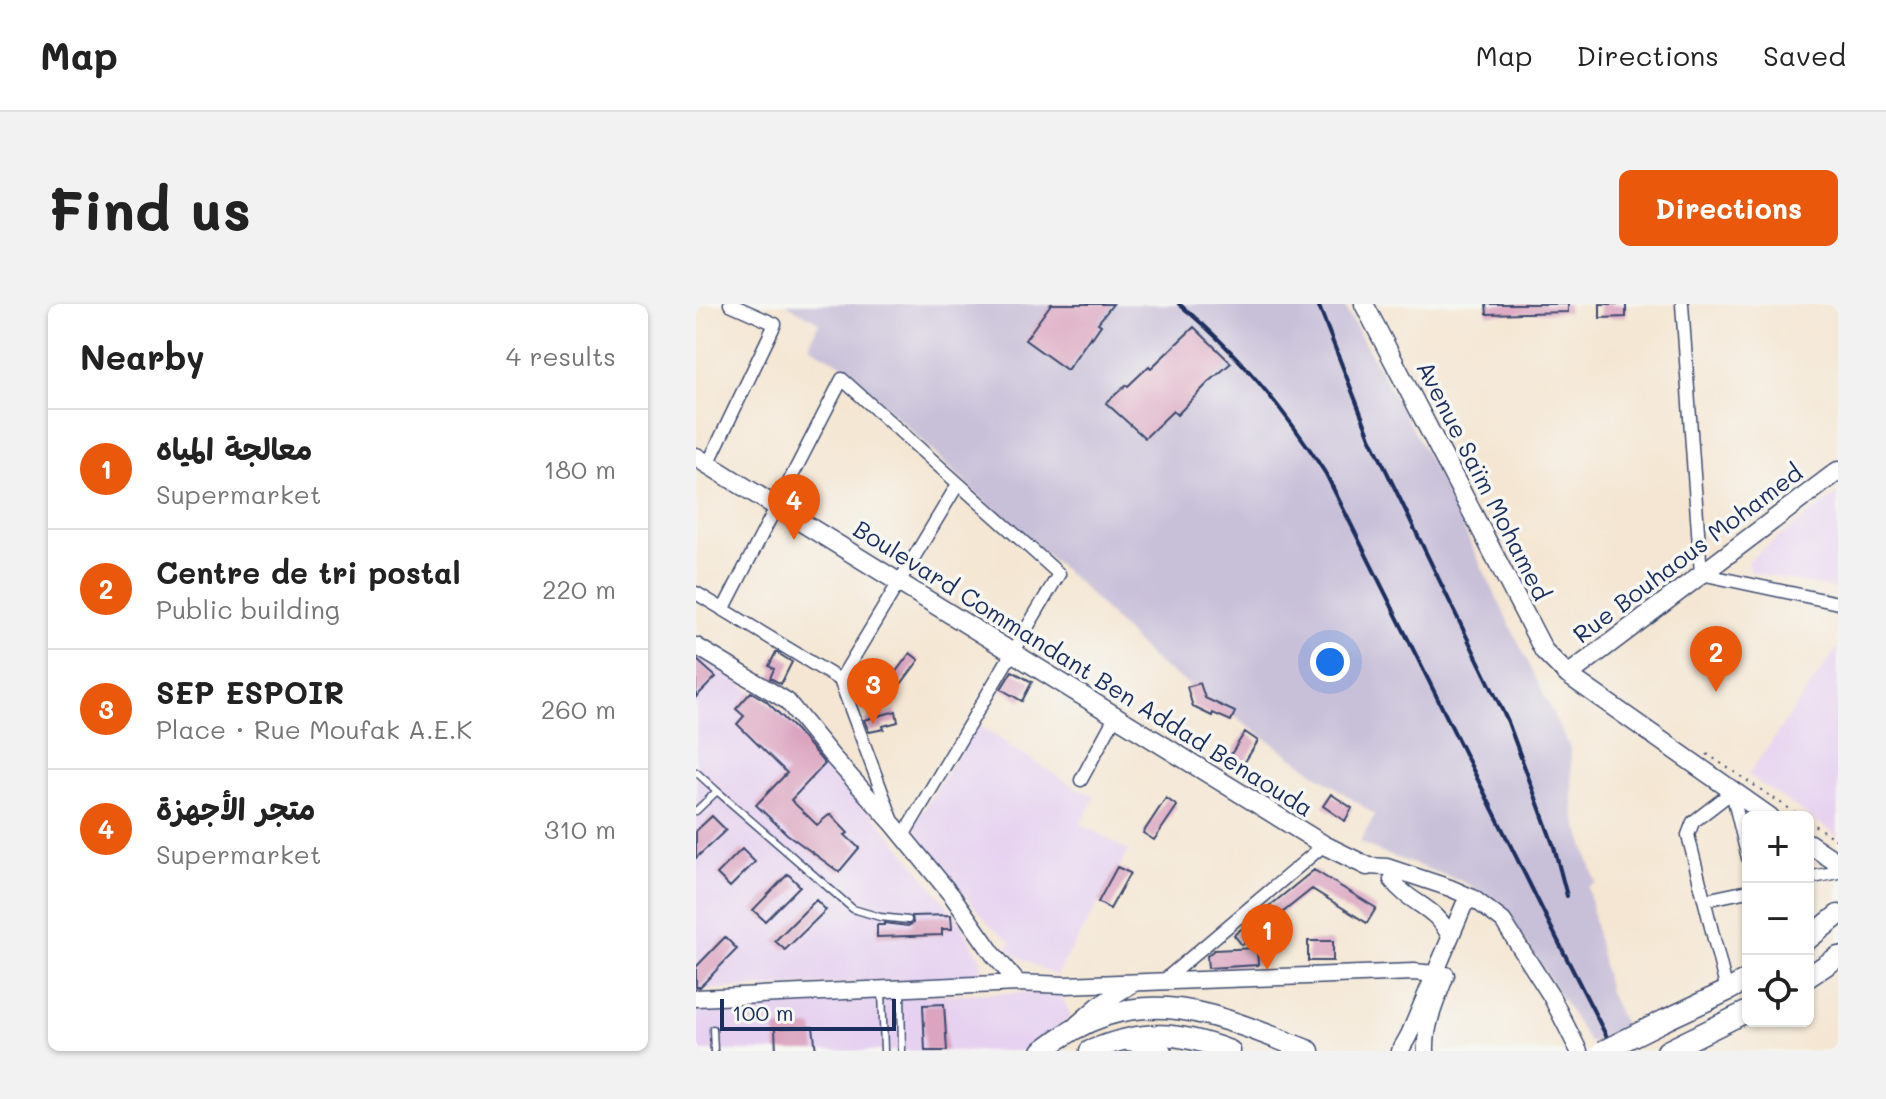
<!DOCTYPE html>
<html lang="en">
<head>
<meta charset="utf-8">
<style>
  :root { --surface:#fff; --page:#f2f2f2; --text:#222; --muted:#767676; --line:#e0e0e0; --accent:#ea580c }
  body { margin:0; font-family:Mali,"Playpen Sans Arabic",sans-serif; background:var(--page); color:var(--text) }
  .controls { position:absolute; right:24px; bottom:24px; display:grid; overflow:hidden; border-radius:12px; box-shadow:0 2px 6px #0004 }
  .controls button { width:72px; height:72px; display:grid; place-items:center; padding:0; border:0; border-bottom:2px solid var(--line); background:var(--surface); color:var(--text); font:40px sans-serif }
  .scale { position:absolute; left:24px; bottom:20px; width:176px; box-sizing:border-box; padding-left:8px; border:4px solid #1b2f5e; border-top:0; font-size:22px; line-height:28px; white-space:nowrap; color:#1b2f5e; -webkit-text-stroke:6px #f6f6f2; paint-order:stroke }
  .you { position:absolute; left:634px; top:358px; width:28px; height:28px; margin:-20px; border:6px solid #fff; border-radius:50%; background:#1a73e8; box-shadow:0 0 0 12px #1a73e833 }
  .badge { display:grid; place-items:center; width:52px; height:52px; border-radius:50%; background:var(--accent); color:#fff; font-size:26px; font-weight:700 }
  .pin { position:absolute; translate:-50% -66px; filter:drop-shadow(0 2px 4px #0008) }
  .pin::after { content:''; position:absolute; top:42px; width:28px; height:24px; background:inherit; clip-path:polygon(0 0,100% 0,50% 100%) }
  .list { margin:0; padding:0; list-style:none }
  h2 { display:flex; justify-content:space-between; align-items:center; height:104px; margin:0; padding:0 32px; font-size:34px }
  h2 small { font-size:26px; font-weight:400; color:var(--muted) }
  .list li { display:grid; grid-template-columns:52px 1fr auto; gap:24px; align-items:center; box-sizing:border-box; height:120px; padding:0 32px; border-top:2px solid var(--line) }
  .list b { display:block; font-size:30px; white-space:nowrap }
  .list p { margin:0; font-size:26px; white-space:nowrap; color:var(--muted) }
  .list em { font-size:26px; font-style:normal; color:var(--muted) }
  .icon { flex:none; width:44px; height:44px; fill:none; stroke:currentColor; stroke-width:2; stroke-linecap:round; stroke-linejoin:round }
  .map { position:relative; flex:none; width:1142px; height:747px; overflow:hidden; border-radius:12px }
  header { display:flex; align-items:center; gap:48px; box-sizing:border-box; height:112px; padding:0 40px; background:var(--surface); border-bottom:2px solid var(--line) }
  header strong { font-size:38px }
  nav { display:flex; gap:44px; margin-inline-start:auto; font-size:28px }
  .intro { display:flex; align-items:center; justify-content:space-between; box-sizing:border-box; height:192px; padding:0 48px }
  h1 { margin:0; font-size:56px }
  .button { padding:20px 36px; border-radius:12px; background:var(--accent); color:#fff; font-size:28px; font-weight:700 }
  main { display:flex; gap:48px; padding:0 48px }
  aside { flex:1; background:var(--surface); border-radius:12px; box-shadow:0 2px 6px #0004 }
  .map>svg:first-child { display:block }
  .built { fill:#e6d2f0 }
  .industrial { fill:#c8bfd8 }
  .building { fill:#dba5c0 }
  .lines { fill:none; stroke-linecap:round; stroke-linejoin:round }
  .service-casing { stroke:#3c4a6f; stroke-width:9 }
  .minor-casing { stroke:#3c4a6f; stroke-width:15 }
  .tertiary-casing { stroke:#3c4a6f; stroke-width:19 }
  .secondary-casing { stroke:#3c4a6f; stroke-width:21 }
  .primary-casing { stroke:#3c4a6f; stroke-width:23 }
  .path { stroke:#3c4a6f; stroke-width:2; stroke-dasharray:2 6; stroke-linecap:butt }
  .service { stroke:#fff; stroke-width:6 }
  .minor { stroke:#fff; stroke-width:12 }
  .tertiary { stroke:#fff; stroke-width:16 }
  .secondary { stroke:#fff; stroke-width:18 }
  .primary { stroke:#fff; stroke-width:20 }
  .rail { stroke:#1b2f5e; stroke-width:4 }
  .primary-bridge-casing { stroke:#3c4a6f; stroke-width:23; stroke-linecap:butt }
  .primary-bridge { stroke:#fff; stroke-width:20 }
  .labels { text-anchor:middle; stroke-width:7; stroke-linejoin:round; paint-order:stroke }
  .street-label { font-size:24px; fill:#1b2f5e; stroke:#f6f6f2 }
</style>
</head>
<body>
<header>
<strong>Map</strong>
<nav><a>Map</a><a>Directions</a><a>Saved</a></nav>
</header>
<div class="intro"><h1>Find us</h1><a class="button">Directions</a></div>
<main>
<aside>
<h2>Nearby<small>4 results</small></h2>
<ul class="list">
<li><span class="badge">1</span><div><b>معالجة المياه</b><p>Supermarket</p></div><em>180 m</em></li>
<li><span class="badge">2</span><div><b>Centre de tri postal</b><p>Public building</p></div><em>220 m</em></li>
<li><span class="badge">3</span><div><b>SEP ESPOIR</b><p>Place · Rue Moufak A.E.K</p></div><em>260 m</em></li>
<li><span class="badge">4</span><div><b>متجر الأجهزة</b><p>Supermarket</p></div><em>310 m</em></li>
</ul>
</aside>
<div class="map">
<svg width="1142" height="747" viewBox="0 0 1142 747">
  <rect width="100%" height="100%" fill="#f6f6f2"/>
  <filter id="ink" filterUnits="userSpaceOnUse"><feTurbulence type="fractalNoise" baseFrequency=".0125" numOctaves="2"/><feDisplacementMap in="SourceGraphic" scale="16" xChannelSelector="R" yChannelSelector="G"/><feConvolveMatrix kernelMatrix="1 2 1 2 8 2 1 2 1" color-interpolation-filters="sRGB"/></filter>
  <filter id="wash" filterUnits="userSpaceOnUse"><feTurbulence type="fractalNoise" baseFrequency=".006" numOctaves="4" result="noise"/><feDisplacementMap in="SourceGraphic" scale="32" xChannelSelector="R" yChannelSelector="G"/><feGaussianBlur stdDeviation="1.8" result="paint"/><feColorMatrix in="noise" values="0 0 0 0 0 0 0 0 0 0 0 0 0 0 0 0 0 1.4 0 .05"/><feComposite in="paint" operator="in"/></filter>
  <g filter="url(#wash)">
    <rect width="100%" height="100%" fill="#f4e6d2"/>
    <!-- built -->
    <path class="built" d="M1142 189V286L1054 268 1051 257Z
      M1142 343V532L1052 471Z
      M0 350 86 408 195 531 263 616 286 658 283 673 0 686Z
      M281 420 372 479 399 493 385 520 433 547 360 672 317 650 311 642 316 638 293 620 215 526Z
      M363 687 375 712 333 747H0V699Z"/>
    <!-- industrial -->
    <path class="industrial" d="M90 0H647L738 164 874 445 878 510 900 579 892 583 902 638 913 688 929 723 894 739 827 634 805 604 768 578 684 548 664 538 679 511 456 355 386 282 283 192 147 61 113 42 123 18Z"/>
    <g id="blocks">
      <!-- building -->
      <path class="building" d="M355 0H417L402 19 405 21 396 34 395 32 371 66 329 36Z
        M790 0H872V8L791 10Z
        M904 0H930V13L904 14Z
        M498 23 535 59 512 79 481 111 477 107 449 134 410 99 430 81 432 82 453 62 455 64Z
        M80 348 96 358 85 380 74 374 78 365 73 362Z
        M214 349 223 356 205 380 196 373Z
        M0 355 20 373 0 393Z
        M316 367 336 378 326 397 305 385Z
        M504 379 509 394 539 408 535 417 517 409 516 412 497 403 491 383Z
        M55 388 70 397 100 426 129 460 95 496 121 521 134 510 152 529 149 531 163 544 143 568 91 530 60 501 91 469 41 420 48 412 40 405Z
        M200 407 202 418 187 422 188 425 173 428 168 416Z
        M549 428 562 437 545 464 532 455Z
        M635 490 656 504 649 517 627 502Z
        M470 494 481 502 458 536 447 529Z
        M16 512 30 526 0 554V527Z
        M46 545 59 558 34 583 21 570Z
        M421 563 434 569 414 605 402 598Z
        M618 566 680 604 671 619 616 585 546 641 538 631Z
        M92 570 104 582 69 617 57 606Z
        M120 596 130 606 89 646 79 637Z
        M255 611 256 625H246V631L181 633V621H188V619L212 622 217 619 216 612Z
        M29 633 41 645 4 683H0V663Z
        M612 637H637V657H612Z
        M561 644 562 661 512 664 511 652 518 646Z
        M248 700 251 747H229L227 701Z
        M117 723 120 747H80L79 724Z"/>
    </g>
  </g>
  <g filter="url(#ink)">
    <use href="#blocks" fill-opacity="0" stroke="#3c4a6f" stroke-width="2"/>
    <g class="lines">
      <defs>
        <path id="service" d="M0 468 21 487
          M0 507 21 487 157 605 184 613 212 616
          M186 685 188 747
          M205 687 206 747
          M17 725 18 747"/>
        <path id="minor" d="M986 0 1005 270 1142 299
          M12 160 79 20 34 0
          M0 289 144 376
          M27 306 146 75 363 270 207 532
          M144 376 262 180
          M144 376 196 515
          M385 476 419 413
          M1112 574 1142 568
          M1009 596 1052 587
          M467 677 628 541
          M1031 687 992 531 997 518 1036 488 1052 554"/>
        <path id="tertiary" d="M0 342 91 397 135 451 198 521 257 593 297 650 322 679
          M671 562 691 563 754 584 777 594 807 617 855 692 883 747
          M696 576C714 601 740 601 754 633
          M0 694 322 679 369 681 718 668 750 671
          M380 721 403 701 435 681
          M433 738 456 742 467 747
          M704 747 713 731 768 601 777 594
          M730 747C729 721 739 700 748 676"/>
        <path id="secondary" d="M668 0 848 347 872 371 1074 513
          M0 153 628 541 671 562
          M872 371 1142 167
          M1112 539 1142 559"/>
        <path id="primary" d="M1112 635 1142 611
          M1112 673 1142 653
          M967 717 1031 687 1052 675
          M346 747C440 673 514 708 613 747
          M394 747C447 725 481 727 534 747
          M971 747 1052 707"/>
      </defs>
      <!-- service casing -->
      <use href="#service" class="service-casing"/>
      <!-- minor casing -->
      <use href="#minor" class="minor-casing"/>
      <!-- tertiary casing -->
      <use href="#tertiary" class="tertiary-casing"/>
      <!-- secondary casing -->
      <use href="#secondary" class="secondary-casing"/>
      <!-- primary casing -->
      <use href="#primary" class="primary-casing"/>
      <!-- path -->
      <path class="path" d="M1011 450 1106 513
        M1112 517 1142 537"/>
      <!-- service -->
      <use href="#service" class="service"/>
      <!-- minor -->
      <use href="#minor" class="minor"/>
      <!-- tertiary -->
      <use href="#tertiary" class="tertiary"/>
      <!-- secondary -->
      <use href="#secondary" class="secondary"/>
      <!-- primary -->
      <use href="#primary" class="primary"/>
      <!-- rail -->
      <path class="rail" d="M483 0C542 48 589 106 630 170L866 645 918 747
        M622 0 674 133 812 418 858 543 871 592"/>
      <defs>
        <path id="primary-bridge" d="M907 747 967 717"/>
      </defs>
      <!-- primary-bridge casing -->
      <use href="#primary-bridge" class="primary-bridge-casing"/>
      <!-- primary-bridge -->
      <use href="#primary-bridge" class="primary-bridge"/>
    </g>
  </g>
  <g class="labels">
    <!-- street labels -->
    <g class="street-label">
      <text transform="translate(787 177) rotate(63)" y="8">Avenue Saïm Mohamed</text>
      <text transform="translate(992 250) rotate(-37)" y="8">Rue Bouhaous Mohamed</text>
      <text transform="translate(387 365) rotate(32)" y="8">Boulevard Commandant Ben Addad Benaouda</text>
    </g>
  </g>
</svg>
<div class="controls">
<button>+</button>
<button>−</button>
<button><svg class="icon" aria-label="locate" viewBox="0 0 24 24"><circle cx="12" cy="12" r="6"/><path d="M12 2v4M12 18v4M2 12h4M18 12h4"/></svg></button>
</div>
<div class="scale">100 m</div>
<div class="you"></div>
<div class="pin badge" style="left:571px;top:666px">1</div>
<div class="pin badge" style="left:1020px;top:388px">2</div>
<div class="pin badge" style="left:177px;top:420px">3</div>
<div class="pin badge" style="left:98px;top:236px">4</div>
</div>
</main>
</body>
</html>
